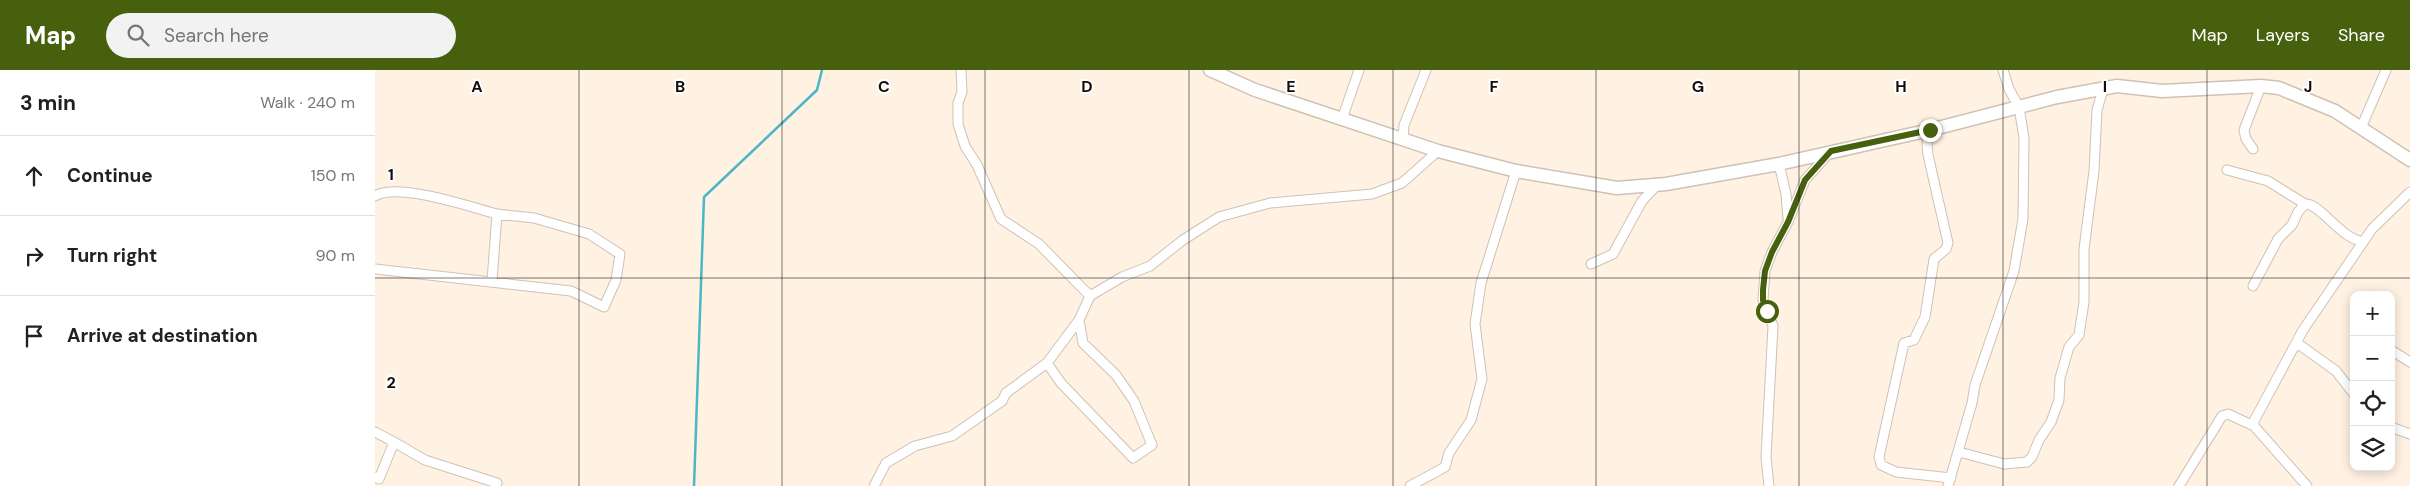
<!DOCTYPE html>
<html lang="en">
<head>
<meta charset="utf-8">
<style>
  :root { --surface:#fff; --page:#f2f2f2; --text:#202124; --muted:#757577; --line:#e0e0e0; --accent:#47600e }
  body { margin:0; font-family:"DM Sans",sans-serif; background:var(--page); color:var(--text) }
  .controls { position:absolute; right:15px; bottom:15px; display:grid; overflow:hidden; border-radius:10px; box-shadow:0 2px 12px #0003 }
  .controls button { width:45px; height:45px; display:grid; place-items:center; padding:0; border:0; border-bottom:1px solid var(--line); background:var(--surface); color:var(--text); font:25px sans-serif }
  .stop { position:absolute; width:15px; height:15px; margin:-11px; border:4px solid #47600e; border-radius:50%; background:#fff }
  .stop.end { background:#47600e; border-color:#fff; box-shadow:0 1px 5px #0008 }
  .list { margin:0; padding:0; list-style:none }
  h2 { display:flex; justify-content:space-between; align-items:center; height:65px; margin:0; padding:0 20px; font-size:21px }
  h2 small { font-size:16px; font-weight:400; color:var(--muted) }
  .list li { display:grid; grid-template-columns:32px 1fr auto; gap:15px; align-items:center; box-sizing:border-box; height:80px; padding:0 20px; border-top:1px solid var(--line) }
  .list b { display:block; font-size:19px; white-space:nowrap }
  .list em { font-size:16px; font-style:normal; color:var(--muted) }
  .icon { flex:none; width:28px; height:28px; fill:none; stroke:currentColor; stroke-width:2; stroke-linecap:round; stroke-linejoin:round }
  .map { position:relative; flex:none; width:2035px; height:416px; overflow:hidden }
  header { display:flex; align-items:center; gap:30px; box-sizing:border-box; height:70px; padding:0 25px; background:var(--accent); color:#fff }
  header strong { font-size:24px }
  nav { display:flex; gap:28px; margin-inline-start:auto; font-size:18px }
  .search { width:350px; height:45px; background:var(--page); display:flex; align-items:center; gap:12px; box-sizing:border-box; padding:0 18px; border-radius:28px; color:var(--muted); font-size:19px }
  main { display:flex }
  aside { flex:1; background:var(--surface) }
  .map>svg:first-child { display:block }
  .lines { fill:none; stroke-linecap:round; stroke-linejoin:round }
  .stream { stroke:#4ab7c4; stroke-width:2.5 }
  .street-casing { stroke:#cec2b4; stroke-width:11 }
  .secondary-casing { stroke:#cec2b4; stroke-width:15 }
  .street { stroke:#fff; stroke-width:9 }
  .secondary { stroke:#fff; stroke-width:12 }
  .route { stroke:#47600e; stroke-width:6 }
  .grid { fill:none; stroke:#110d08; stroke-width:1; stroke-opacity:0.55 }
  .grid-label { font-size:16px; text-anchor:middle; font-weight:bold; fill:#110d08; stroke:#fff; stroke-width:4; stroke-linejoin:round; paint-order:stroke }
</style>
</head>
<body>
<header>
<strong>Map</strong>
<div class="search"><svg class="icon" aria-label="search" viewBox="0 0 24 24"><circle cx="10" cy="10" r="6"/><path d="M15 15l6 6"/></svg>Search here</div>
<nav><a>Map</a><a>Layers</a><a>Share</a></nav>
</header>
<main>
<aside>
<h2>3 min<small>Walk · 240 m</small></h2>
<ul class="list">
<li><svg class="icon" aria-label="ahead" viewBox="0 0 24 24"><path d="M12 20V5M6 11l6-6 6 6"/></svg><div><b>Continue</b></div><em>150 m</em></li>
<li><svg class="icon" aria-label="right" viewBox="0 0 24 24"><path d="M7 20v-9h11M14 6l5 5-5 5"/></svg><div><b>Turn right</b></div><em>90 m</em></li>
<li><svg class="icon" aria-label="arrive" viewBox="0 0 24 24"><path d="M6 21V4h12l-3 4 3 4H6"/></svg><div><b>Arrive at destination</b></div></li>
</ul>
</aside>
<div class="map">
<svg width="2035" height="416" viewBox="0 0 2035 416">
  <rect width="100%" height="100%" fill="#fff2e3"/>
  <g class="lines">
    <!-- stream -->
    <path class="stream" d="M319 416 329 127 442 20 447 0"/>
    <defs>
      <path id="street" d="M586 0 587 22 583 33V54L590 76 602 95 626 149 664 174 715 226
        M967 49 984 0
        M1986 58 2011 0
        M1555 60 1552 75 1553 85 1573 173 1571 179 1559 189 1550 247 1539 270 1529 273 1504 387 1506 395 1521 402 1576 408
        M1028 69 1029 55 1051 0
        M1878 79 1871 69 1869 60 1886 16
        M1404 94 1411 124 1413 148
        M1852 100 1893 111 1930 134
        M0 126C23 112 95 137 122 144
        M1216 194 1238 184 1267 131 1282 115
        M0 199 196 221 229 237 241 210 245 184 214 164 159 148 122 144 117 211
        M1878 216 1903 169 1917 155 1923 142 1930 134C1944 132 1965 168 1988 172
        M1922 273 1961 301 1979 324
        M2016 280 2035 292
        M672 293 686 313 758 388 777 375 759 331 741 305 708 273 704 250
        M1879 356V351L1928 260 1997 159 2035 122
        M2016 357 2035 364
        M0 362 19 372 4 409 0 407
        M19 372 50 390 122 413
        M1584 382 1629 394 1652 392 1657 387 1664 370 1676 352 1684 330 1685 308 1694 277 1704 265 1709 232V179L1719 101 1722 40 1728 19
        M499 416 511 393 540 376 577 366 627 331 631 323 672 293 704 250 715 226 747 207 775 196 808 170 844 147 895 133 997 124 1027 113 1063 81
        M1035 416 1070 397 1074 383 1096 350 1107 309 1100 254 1106 213 1141 101
        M1394 416 1391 387 1398 256 1388 230 1390 201 1397 182 1413 152 1430 110 1454 83
        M1573 416 1597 333 1600 315 1639 201 1648 149 1649 68 1644 37 1634 19 1628 0
        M1804 416 1847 346 1853 344 1879 356 1932 416"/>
      <path id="secondary" d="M835 0 880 20 1063 81 1141 101 1242 118 1291 114 1404 94 1555 60 1682 27 1742 16 1787 21 1886 16 1904 18 1960 41 2035 90"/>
    </defs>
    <!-- street casing -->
    <use href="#street" class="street-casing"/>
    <!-- secondary casing -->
    <use href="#secondary" class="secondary-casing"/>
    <!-- street -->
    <use href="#street" class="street"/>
    <!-- secondary -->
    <use href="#secondary" class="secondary"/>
  </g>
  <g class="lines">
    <!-- route -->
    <path class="route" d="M1392 241 1388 230V220L1390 201 1397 182 1413 152 1430 110 1456 81 1555 60"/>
  </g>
  <!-- grid -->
  <path class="grid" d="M204 0V416M407 0V416M610 0V416M814 0V416M1018 0V416M1221 0V416M1424 0V416M1628 0V416M1832 0V416M0 208H2035"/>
  <g class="grid-label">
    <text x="102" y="22">A</text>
    <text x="305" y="22">B</text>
    <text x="509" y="22">C</text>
    <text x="712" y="22">D</text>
    <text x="916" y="22">E</text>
    <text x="1119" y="22">F</text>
    <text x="1323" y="22">G</text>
    <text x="1526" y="22">H</text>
    <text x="1730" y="22">I</text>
    <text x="1933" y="22">J</text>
    <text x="16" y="110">1</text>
    <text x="16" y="318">2</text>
  </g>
</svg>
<div class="controls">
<button>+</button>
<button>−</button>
<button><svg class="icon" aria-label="locate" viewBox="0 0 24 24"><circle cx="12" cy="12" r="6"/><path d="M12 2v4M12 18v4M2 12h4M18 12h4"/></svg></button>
<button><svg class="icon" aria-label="layers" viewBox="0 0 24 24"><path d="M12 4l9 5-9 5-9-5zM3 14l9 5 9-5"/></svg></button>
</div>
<div class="stop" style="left:1392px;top:241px"></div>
<div class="stop end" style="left:1555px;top:60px"></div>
</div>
</main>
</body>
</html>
